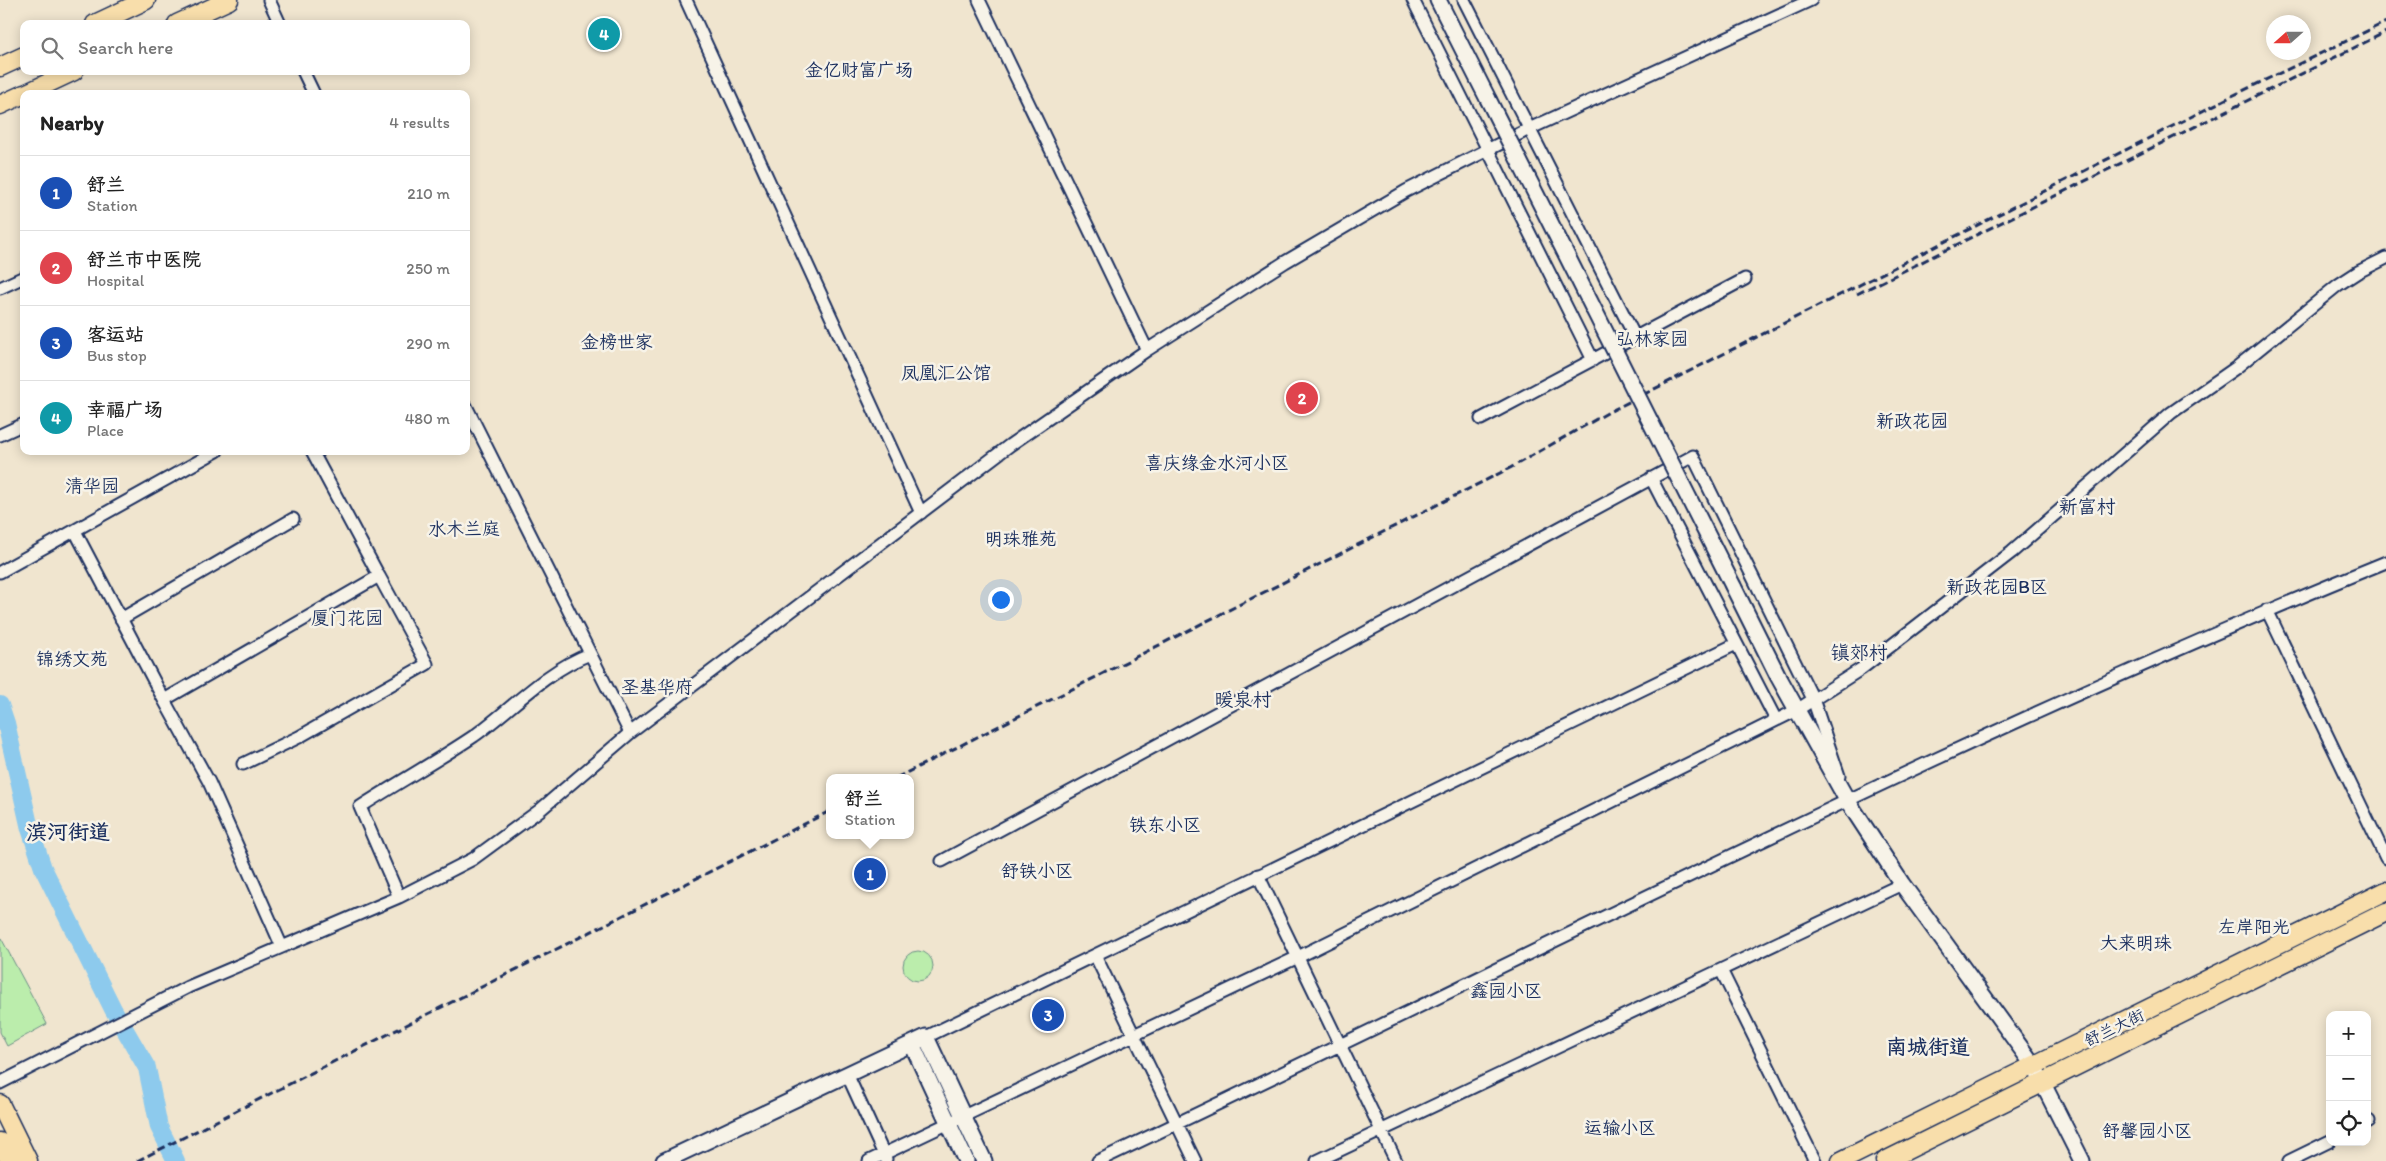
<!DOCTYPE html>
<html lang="en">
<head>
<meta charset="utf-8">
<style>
  :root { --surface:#fff; --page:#f6f6f6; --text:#222; --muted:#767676; --line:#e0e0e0; --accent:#b45309 }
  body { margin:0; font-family:Itim,"LXGW WenKai TC",sans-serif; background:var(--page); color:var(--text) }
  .controls { position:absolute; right:15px; bottom:15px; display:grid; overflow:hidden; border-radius:10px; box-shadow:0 2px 12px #0003 }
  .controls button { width:45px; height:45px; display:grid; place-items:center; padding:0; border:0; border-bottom:1px solid var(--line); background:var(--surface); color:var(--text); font:25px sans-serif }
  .compass { position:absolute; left:2266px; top:15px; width:45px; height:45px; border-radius:50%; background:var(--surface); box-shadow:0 2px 12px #0003; rotate:249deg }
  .you { position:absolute; left:1000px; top:599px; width:18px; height:18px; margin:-12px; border:4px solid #fff; border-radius:50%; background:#1a73e8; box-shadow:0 0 0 8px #1a73e833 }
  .badge { display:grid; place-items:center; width:32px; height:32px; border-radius:50%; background:var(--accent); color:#fff; font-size:16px; font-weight:700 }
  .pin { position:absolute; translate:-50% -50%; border:2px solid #fff; box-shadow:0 1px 5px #0006 }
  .popup { position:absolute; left:826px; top:774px; width:88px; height:65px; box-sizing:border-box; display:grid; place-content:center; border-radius:10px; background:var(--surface); filter:drop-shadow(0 1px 4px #0005); font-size:16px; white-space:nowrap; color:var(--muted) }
  .popup b { font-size:19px; color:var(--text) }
  .popup::after { content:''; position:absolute; left:50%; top:100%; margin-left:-10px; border:10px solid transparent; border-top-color:var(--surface) }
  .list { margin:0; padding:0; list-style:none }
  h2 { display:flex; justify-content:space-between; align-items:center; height:65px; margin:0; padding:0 20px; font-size:21px }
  h2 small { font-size:16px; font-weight:400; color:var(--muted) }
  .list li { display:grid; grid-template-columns:32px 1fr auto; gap:15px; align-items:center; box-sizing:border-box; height:75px; padding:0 20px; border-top:1px solid var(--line) }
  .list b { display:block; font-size:19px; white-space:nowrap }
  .list p { margin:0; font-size:16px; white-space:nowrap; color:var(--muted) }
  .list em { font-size:16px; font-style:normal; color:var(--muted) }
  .icon { flex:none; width:28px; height:28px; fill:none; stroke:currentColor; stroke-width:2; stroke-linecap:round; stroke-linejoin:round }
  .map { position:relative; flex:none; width:2386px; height:1161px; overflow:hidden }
  .search { position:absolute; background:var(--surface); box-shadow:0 2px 12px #0003; left:20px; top:20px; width:450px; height:55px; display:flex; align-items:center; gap:12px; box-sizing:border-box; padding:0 18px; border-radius:10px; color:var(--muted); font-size:19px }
  .panel { position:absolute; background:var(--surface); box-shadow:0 2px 12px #0003; left:20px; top:90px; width:450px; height:365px; border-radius:10px }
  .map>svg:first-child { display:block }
  .green { fill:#bbedac; stroke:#6b8e85 }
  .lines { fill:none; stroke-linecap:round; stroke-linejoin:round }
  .river { stroke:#8dcaed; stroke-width:18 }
  .street-casing { stroke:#1b2f5e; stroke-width:15 }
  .secondary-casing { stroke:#1b2f5e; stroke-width:19 }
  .primary-casing { stroke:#1b2f5e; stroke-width:21 }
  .street { stroke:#f7f3e8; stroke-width:11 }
  .secondary { stroke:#f7f3e8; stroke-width:15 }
  .primary { stroke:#f8deab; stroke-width:18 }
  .rail { stroke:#1b2f5e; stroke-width:3; stroke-dasharray:8 4; stroke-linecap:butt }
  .secondary-bridge-casing { stroke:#1b2f5e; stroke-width:19; stroke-linecap:butt }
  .secondary-bridge { stroke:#f7f3e8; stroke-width:15 }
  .labels { text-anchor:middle; stroke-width:5; stroke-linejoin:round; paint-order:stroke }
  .street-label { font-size:16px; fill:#1b2f5e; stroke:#f7f3e8 }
  .neighbourhood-label { font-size:18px; fill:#1b2f5e; stroke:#f7f3e8 }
  .quarter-label { font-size:19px; fill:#1b2f5e; stroke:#f7f3e8 }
  .district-label { font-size:21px; font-weight:bold; fill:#1b2f5e; stroke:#f7f3e8 }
</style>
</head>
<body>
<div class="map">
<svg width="2386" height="1161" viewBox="0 0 2386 1161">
  <rect width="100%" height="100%" fill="#f0e5cf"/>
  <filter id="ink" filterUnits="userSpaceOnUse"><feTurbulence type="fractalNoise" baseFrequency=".02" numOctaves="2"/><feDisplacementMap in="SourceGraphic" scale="10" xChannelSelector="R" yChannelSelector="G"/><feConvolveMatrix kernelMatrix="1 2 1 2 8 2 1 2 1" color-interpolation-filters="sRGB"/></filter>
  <g filter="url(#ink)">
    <!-- green -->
    <path class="green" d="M0 936 47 1024 7 1046 0 1032Z
      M903 966a15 15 0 1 1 30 0a15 15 0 1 1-30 0Z"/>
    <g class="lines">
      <!-- river -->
      <path class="river" d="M0 705 6 723 30 829 43 868 113 1009 147 1068 159 1127 176 1161"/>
      <defs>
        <path id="street" d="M269 0 280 24
          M686 0 921 513
          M979 0 1147 350
          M1413 0 1593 360
          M1464 0 1635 337
          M303 71 314 94
          M0 288 24 277
          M466 406 630 733
          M1481 419 1745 279
          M0 435 24 424
          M312 451 379 576
          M1651 478 1776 720
          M75 531 164 700 379 576 427 664 299 737 243 764
          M0 572 217 451
          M2267 610 2386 858
          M121 619 293 519
          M164 700 209 782 282 947
          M942 861 1693 456 1813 699 1839 776
          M1258 875 1396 1161
          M399 897 360 807C397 783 437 761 474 736 512 709 545 671 590 654
          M1095 955 1195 1161
          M1721 970 1815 1161
          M926 1037 1736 644
          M847 1074 886 1159
          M0 1083 188 987 399 897 473 859 540 810 630 733 815 593 1010 445 1147 350 1285 262 1406 191 1529 129 1811 0
          M2367 1122 2369 1121
          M869 1161 1298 957 1797 710 1861 669 2012 552 2171 413 2237 367 2338 285 2358 272 2386 258
          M1098 1161C1526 959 1947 740 2386 562
          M1317 1161 1902 884
          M2289 1161 2330 1141"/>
        <path id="secondary" d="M1438 0 1488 99
          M1733 586 1778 676 1847 800 1902 884 2034 1066 2082 1161
          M912 1044 966 1161
          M664 1161 926 1037 984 1161"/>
        <path id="primary" d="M95 24 146 0
          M177 24 229 0
          M0 67 24 56
          M25 94 74 71
          M0 105 24 94
          M0 1104 28 1161
          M0 1142 10 1161
          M1841 1161 2386 891
          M1885 1161 2386 912"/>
      </defs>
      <!-- street casing -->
      <use href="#street" class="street-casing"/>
      <!-- secondary casing -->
      <use href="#secondary" class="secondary-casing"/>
      <!-- primary casing -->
      <use href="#primary" class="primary-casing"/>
      <!-- street -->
      <use href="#street" class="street"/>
      <!-- secondary -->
      <use href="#secondary" class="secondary"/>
      <!-- primary -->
      <use href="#primary" class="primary"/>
      <!-- rail -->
      <path class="rail" d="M1857 294 2386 32
        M896 778 1510 468 1609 412 2232 96 2386 22
        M137 1161 830 811"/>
      <defs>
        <path id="secondary-bridge" d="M1488 99 1733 586"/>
      </defs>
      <!-- secondary-bridge casing -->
      <use href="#secondary-bridge" class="secondary-bridge-casing"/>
      <!-- secondary-bridge -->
      <use href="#secondary-bridge" class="secondary-bridge"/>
    </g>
  </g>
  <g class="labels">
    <!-- street labels -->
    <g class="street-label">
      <text transform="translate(2114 1027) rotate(-26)" y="6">舒兰大街</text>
    </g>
    <!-- neighbourhood labels -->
    <g class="neighbourhood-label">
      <text x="859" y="76">金亿财富广场</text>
      <text x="1652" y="345">弘林家园</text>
      <text x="617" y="348">金榜世家</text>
      <text x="946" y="379">凤凰汇公馆</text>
      <text x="1912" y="427">新政花园</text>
      <text x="1217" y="469">喜庆缘金水河小区</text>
      <text x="92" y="492">清华园</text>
      <text x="464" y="535">水木兰庭</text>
      <text x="1021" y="545">明珠雅苑</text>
      <text x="1997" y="593">新政花园B区</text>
      <text x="347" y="624">厦门花园</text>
      <text x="72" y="665">锦绣文苑</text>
      <text x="657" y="693">圣基华府</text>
      <text x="1165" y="831">铁东小区</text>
      <text x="1037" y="877">舒铁小区</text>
      <text x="2254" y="933">左岸阳光</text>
      <text x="2136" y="949">大来明珠</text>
      <text x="1506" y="997">鑫园小区</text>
      <text x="1620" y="1134">运输小区</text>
      <text x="2147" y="1137">舒馨园小区</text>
    </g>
    <!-- quarter labels -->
    <g class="quarter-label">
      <text x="2087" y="513">新富村</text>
      <text x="1859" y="659">镇郊村</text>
      <text x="1243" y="706">暖泉村</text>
    </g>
    <!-- district labels -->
    <g class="district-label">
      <text x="68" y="839">滨河街道</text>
      <text x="1928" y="1054">南城街道</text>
    </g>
  </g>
</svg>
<div class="controls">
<button>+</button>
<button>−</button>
<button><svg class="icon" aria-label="locate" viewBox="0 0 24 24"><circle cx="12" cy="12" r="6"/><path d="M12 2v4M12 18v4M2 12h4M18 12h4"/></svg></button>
</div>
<svg class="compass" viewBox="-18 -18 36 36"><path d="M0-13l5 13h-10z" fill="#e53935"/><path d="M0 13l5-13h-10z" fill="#767676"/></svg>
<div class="you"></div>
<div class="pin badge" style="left:870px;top:874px;background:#1a4fb4">1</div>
<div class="popup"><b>舒兰</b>Station</div>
<div class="pin badge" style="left:1302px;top:398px;background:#e0444e">2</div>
<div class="pin badge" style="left:1048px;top:1015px;background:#1a4fb4">3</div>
<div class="pin badge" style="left:604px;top:34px;background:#0f9aa8">4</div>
<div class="search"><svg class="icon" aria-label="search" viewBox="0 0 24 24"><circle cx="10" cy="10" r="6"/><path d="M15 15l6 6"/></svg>Search here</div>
<section class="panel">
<h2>Nearby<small>4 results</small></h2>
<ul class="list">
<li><span class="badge" style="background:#1a4fb4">1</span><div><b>舒兰</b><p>Station</p></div><em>210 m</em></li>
<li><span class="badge" style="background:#e0444e">2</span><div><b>舒兰市中医院</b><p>Hospital</p></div><em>250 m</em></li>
<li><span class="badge" style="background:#1a4fb4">3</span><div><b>客运站</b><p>Bus stop</p></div><em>290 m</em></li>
<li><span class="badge" style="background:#0f9aa8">4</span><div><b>幸福广场</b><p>Place</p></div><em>480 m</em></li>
</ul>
</section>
</div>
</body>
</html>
